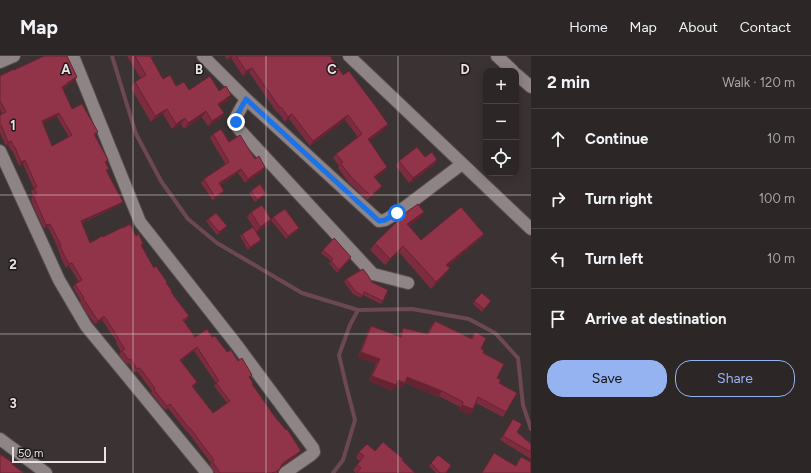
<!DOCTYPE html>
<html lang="en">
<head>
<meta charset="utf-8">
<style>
  :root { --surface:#2c2627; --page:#342e2f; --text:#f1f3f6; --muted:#a6a5a7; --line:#484344; --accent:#95b2f1 }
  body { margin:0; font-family:Figtree,sans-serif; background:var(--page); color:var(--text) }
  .controls { position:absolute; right:12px; top:12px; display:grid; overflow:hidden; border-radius:8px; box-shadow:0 2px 10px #0003 }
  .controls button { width:36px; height:36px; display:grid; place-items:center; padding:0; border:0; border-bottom:1px solid var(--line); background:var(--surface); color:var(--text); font:20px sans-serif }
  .scale { position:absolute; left:12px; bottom:10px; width:94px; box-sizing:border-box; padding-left:4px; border:2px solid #e8e2e2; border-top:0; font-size:11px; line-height:14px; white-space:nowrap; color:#e8e2e2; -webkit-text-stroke:3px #1f1b1c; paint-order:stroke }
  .stop { position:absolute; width:12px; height:12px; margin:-9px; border:3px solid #1a73e8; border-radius:50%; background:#fff }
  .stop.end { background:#1a73e8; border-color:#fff; box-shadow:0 1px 4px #0008 }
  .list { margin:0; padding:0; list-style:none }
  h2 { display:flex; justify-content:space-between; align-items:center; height:52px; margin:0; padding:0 16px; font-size:17px }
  h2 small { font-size:13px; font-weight:400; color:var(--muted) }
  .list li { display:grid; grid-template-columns:26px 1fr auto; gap:12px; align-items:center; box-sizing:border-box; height:60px; padding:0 16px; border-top:1px solid var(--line) }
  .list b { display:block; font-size:15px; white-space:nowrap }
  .list em { font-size:13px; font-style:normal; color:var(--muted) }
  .actions { display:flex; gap:8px; padding:12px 16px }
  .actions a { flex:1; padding:9px 0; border:1px solid var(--accent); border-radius:16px; text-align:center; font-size:14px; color:var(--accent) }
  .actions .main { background:var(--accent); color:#111 }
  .icon { flex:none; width:22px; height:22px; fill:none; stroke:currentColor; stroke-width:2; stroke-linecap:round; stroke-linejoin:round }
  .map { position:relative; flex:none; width:531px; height:417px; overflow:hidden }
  header { display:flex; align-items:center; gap:24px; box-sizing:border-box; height:56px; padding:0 20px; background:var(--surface); border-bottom:1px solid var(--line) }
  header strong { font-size:19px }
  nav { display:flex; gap:22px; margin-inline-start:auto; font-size:14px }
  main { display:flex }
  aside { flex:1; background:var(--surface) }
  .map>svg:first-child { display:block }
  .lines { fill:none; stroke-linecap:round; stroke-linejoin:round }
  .stream { stroke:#6c4852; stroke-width:4 }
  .minor-casing { stroke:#554e4f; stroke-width:14 }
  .minor { stroke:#8e8385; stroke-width:12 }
  .wall { fill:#7d2c3f; fill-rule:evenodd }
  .shaded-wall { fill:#662433 }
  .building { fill:#913349; stroke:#662433; fill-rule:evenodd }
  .route { stroke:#1a73e8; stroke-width:5 }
  .grid { fill:none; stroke:#e8e2e2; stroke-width:1; stroke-opacity:0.55 }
  .grid-label { font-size:13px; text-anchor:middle; font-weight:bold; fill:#e8e2e2; stroke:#1f1b1c; stroke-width:3; stroke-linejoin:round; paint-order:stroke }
</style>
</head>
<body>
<header>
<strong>Map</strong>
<nav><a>Home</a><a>Map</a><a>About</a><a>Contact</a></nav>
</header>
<main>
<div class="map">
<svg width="531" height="417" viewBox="0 0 531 417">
  <rect width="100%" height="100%" fill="#3b3234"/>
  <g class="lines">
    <!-- stream -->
    <path class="stream" d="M112 0 136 78 161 125 188 163 217 187 302 237 358 254 412 253 469 263 495 277 518 302 523 349 531 373
      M333 417 343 404 355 364 346 329 339 299 350 269 358 254"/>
    <defs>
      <path id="minor" d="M73 0 140 166 236 288 313 392 314 396 311 399 285 417
        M203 0 246 43 236 61 237 71 373 218 408 227
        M349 0 531 173
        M497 0 513 15
        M0 6 14 0
        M516 18 531 31
        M246 43 379 165 385 164 397 157 462 108
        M0 95 59 224 86 270 207 417
        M0 383 46 417"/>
    </defs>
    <!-- minor casing -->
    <use href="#minor" class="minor-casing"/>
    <!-- minor -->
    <use href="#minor" class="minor"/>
  </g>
  <!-- wall -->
  <path class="wall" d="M127 0H153L151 2 163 23 176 30 189 34 219 35 231 39 227 45 219 50 224 57 220 63 208 70 202 61 184 73 181 68 172 73 163 58 151 66 131 32 135 26 141 23Z
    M225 0H330L343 19 376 52 388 68 385 73 369 85 387 111 384 116 375 122 382 130 378 135 367 144 349 127 338 112 339 110 333 102 336 98 358 81 345 64 310 90 289 63 285 66 278 56 277 57 249 16 243 20 231 2 227 4Z
    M30 7 75 25 67 29 65 32 63 33 72 53 96 79 95 80 108 104 106 107 109 113 107 115 120 149 82 167 90 187 123 172 136 180 143 188 141 190 154 212 167 226 166 227 172 235 171 236 189 260 186 264 184 265 195 281H212L227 296 238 305 250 322 252 328 298 399 281 411 277 417H215L210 409 211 407 187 375V376L168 352 165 354 151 337 152 335 137 315 135 317 129 307 127 308 119 299 121 296 116 287 117 286 102 264 95 268 86 256 80 246 81 245 73 231 75 228 79 226 69 210 66 212 62 204 58 193V192L48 171 44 173 33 149 31 143 33 139 31 135 34 133 23 108 19 110 12 94 11 95 8 88 6 90 0 77V59L2 58 0 53V20ZM57 61 69 81 52 90 43 67ZM194 295 216 327 214 330 227 347 213 357 193 331 197 326 181 305Z
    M213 78 229 86 263 115 245 127 238 117 220 129 221 138 213 145 201 127 204 123 226 109 210 82Z
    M425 101 434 109 409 127 396 110 399 105Z
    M251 135 266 137 264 140 255 146 249 137Z
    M251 156 271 163 268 169 256 176 247 161Z
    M424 156 419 163 409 170 421 184 484 178 479 184 448 210 445 219 431 233 399 196 385 209 370 194 375 187 403 160 405 157Z
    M273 161 297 175 286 183 271 164Z
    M208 163 225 173 217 179 206 165Z
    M242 178 259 186 248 194 240 180Z
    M323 194 349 204 337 217 329 207 331 205 321 197Z
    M346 223 383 245 381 248 363 239 361 242 353 238 344 226Z
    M474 245H491L482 256 473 248Z
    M435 265 471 282 475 276 481 293 497 322 499 327 506 356 503 361 476 347 470 359 458 354 460 351 439 340 438 341 405 327 401 332 395 330 392 335 369 325 376 308 358 301 368 275 371 270 399 280 403 272 427 278 431 270Z
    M513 363 517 376 531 388V403L500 384Z
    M375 395 402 405 415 417H356L353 414 360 405 356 402 359 396Z
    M494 397 515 410 521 401 531 417H482Z
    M431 407 446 417H436L429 410Z"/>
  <!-- shaded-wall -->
  <path class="shaded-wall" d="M230 0H232L231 2 227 4Z
    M252 12 249 16 243 20 246 15Z
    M77 21 75 25 67 29 65 32 60 34 62 31 67 27Z
    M231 39 227 45 214 54 218 48Z
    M167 53 163 58 151 66 155 60Z
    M206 55 202 61 184 73 188 67Z
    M59 57 57 61 39 69 42 65Z
    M224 57 220 63 208 70 212 65Z
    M292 58 289 63 285 66 288 61Z
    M348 59 345 64 310 90 313 85Z
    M185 62 181 68 172 73 176 68Z
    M388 68 385 73 364 88 368 83Z
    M11 85 6 90 8 86Z
    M25 104 23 108 19 110 21 106Z
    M437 104 434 109 409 127 413 122Z
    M265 111 263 115 245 127 248 123Z
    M387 111 384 116 371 126 374 121Z
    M241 113 238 117 216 131 219 127Z
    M382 130 378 135 367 144 371 140Z
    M224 135 221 138 213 145 215 141Z
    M266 137 264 140 255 146 257 144Z
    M123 146 120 149 78 168 81 165Z
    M424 156 419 163 402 175 407 168Z
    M271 163 268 169 256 176 260 171Z
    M50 168 48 171 44 173 46 169Z
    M227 170 225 173 217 179 219 176Z
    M299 172 297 175 286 183 288 180Z
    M484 178 479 184 442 215 446 209Z
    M261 184 259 186 248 194 250 191Z
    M403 190 399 196 385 209 390 203Z
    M72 207 69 210 66 212 69 208Z
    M450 212 445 219 431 233 436 226Z
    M104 260 102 264 95 268 98 265Z
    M197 291 194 295 178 307 180 304Z
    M361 296 380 303 376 308 358 301Z
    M372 320 398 324 405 327 401 332 395 330 392 335 369 325Z
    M407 321 442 335 438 341 403 326Z
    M462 349 473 353 470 359 458 354Z
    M301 395 298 399 281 411 278 413 283 407Z"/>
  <!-- building -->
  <path class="building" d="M44 0H67L77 21 67 27V28L62 31 72 53 82 48 98 76 94 78 108 104 105 106 109 113 106 114 123 146 81 165 90 187 102 180 103 181 123 171V172L130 168 136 180 139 178 143 188 141 189 154 212 156 210 167 226 166 227 172 235 171 236 189 260 183 264 195 281 207 273 212 281 215 280 227 296 231 294 238 305 242 302 252 319 249 321 253 327 252 328 275 361 286 374 287 373 301 395 283 407 281 410 280 413 274 417 273 416 272 417H220L212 405 214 404 190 372H189L170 348 167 350 154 334 155 332 140 312 137 313 131 303 129 304 122 295 125 293 118 283H119L104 260 98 265 83 242H84L75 228 82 224 72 207 69 208 65 201 60 190 61 189 50 168 46 169 36 146 33 139 37 138 34 132 37 131 25 104 21 106 15 91H14L11 85 8 86 1 69 0 70V59L6 56 0 45V20L14 13V14ZM59 57 72 79 52 90 42 65ZM197 291 219 325 216 327 230 345 213 357 192 330 197 326 180 304Z
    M135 0H150L163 23 170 19 176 30 184 26 189 34 210 20 219 35 226 30 231 39 218 48 224 57 212 65 206 55 188 67 185 62 176 68 167 53 155 60 135 26 146 19Z
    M236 0H330L343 19 349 15 376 51 388 68 368 83 387 111 374 121 382 130 371 140 352 122 341 108 343 106 336 98 362 78 348 59 313 85 292 58 288 61 281 51 280 52 252 12 246 15Z
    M221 73 229 86 240 79 255 103 259 100 265 111 248 123 241 113 219 127 224 135 215 141 204 123 229 106 213 78Z
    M417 91 425 101 432 96 437 104 413 122 399 105Z
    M260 128 266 137 257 144 251 135Z
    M418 148 424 156 407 168 421 184 461 151 484 178 446 209 450 212 436 226 403 190 390 203 375 187 406 157H405Z
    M262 149 271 163 260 171 251 156Z
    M285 153 299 172 288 180 273 161Z
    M216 157 227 170 219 176 208 163Z
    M253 171 261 184 250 191 242 178Z
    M334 182 351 201 339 214 331 205 333 203 323 194Z
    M363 213 367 218 372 226 388 234 383 245 364 236 363 240 355 235 346 223Z
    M482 237 491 245 484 253 474 245Z
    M435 265 472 283 475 276 486 282 481 293 484 294 483 297 504 308 497 322 501 324 499 327 517 337 506 356 478 341 473 353 462 349 463 346 442 335 407 321 405 327 398 324 396 329 372 320 380 303 361 296 371 270 401 281 403 272 428 278Z
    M513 363 522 368 517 376 531 388V396L503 380Z
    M383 386 403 403 402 404 415 417H357L361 412 357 409 364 400 359 396 367 388 375 395Z
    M494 397 516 410 521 401 531 406V417H482Z
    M0 398 13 407 12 408 24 417H0Z
    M438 399 451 409 446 417H440L431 407Z"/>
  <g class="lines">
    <!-- route -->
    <path class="route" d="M236 66V61L246 43 379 165 385 164 397 157"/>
  </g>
  <!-- grid -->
  <path class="grid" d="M133 0V417M266 0V417M398 0V417M0 139H531M0 278H531"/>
  <g class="grid-label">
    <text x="66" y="18">A</text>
    <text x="199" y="18">B</text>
    <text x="332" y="18">C</text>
    <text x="465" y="18">D</text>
    <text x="13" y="74">1</text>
    <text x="13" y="213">2</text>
    <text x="13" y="352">3</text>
  </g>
</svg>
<div class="controls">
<button>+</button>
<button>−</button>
<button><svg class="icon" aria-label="locate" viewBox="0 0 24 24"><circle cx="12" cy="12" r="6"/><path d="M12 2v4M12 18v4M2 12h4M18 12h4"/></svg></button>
</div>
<div class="scale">50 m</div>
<div class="stop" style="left:397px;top:157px"></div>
<div class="stop end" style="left:236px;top:66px"></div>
</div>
<aside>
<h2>2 min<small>Walk · 120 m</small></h2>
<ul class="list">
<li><svg class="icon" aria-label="ahead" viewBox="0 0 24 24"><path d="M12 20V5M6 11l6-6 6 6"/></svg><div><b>Continue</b></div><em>10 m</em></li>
<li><svg class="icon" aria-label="right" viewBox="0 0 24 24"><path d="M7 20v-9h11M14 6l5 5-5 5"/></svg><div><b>Turn right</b></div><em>100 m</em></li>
<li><svg class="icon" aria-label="left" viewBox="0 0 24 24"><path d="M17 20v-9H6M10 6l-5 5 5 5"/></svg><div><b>Turn left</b></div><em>10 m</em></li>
<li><svg class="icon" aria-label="arrive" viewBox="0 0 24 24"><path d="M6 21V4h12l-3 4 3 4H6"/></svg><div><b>Arrive at destination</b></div></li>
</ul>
<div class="actions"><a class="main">Save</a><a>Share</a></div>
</aside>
</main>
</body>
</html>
